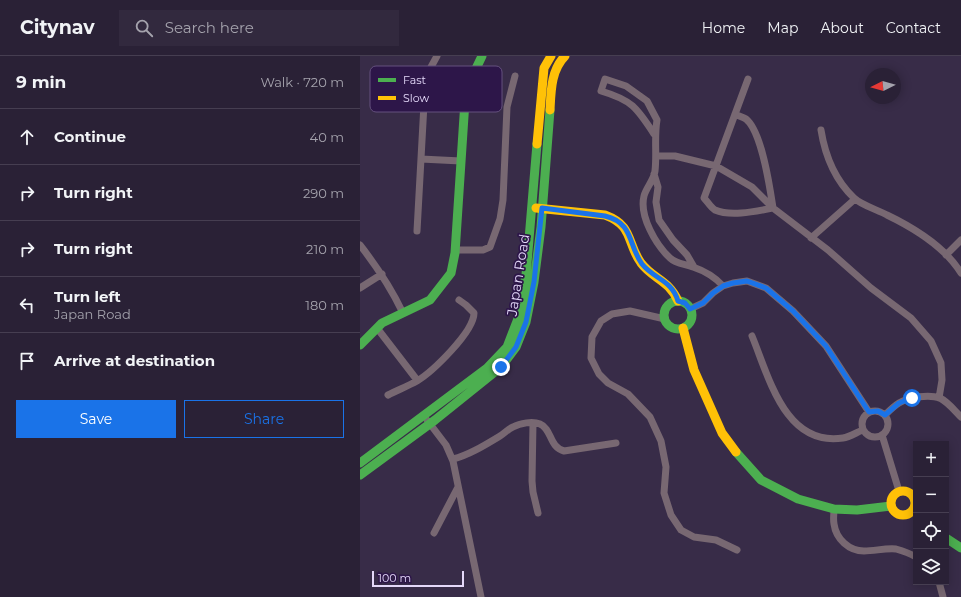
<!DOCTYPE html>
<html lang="en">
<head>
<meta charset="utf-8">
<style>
  :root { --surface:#2a2136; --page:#32293e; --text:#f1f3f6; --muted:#a5a3ad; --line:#463e51; --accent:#1a73e8 }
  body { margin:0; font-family:Montserrat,sans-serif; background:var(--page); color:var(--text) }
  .controls { position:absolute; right:12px; bottom:12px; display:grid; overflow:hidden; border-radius:0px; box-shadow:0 2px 10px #0003 }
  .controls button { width:36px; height:36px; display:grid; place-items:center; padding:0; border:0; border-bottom:1px solid var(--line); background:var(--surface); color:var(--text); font:20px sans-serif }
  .compass { position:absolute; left:505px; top:12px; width:36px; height:36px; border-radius:50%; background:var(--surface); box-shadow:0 2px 10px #0003; rotate:265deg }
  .scale { position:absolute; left:12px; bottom:10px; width:92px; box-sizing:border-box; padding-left:4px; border:2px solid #e4d8f9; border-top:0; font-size:11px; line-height:14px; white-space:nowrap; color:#e4d8f9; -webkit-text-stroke:3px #2d1649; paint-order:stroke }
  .stop { position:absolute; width:12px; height:12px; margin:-9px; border:3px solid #1a73e8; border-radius:50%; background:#fff }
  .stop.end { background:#1a73e8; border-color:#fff; box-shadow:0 1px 4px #0008 }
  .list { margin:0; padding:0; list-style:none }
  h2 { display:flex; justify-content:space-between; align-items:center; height:52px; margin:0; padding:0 16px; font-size:17px }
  h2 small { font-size:13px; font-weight:400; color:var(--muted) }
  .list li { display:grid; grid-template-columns:26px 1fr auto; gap:12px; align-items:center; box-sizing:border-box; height:56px; padding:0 16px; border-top:1px solid var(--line) }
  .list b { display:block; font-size:15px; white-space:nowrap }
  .list p { margin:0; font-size:13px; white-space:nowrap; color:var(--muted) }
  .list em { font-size:13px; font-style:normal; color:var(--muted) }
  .actions { display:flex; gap:8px; padding:12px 16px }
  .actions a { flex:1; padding:9px 0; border:1px solid var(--accent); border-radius:0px; text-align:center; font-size:14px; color:var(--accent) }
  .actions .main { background:var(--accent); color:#fff }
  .icon { flex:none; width:22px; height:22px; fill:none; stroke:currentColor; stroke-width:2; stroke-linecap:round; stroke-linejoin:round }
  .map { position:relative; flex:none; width:601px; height:541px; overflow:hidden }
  header { display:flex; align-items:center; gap:24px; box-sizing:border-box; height:56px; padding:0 20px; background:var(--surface); border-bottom:1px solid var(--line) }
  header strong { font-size:19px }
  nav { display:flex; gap:22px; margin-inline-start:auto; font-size:14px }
  .search { width:280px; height:36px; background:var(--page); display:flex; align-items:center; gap:10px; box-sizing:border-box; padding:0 14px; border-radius:0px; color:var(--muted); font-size:15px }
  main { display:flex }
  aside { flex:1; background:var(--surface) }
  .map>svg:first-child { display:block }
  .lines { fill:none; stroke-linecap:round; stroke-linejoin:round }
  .street { stroke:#786872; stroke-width:7 }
  .fast { stroke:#4caf50; stroke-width:9 }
  .slow { stroke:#ffc107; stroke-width:9 }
  .route { stroke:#1a73e8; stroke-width:5 }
  .labels { text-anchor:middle; stroke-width:3.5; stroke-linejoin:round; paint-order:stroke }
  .street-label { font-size:14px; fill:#e4d8f9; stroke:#2d1649 }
  .key { fill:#2d1649; stroke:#64507e; stroke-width:1 }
  .key-label { font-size:11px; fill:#e4d8f9 }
</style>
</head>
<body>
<header>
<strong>Citynav</strong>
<div class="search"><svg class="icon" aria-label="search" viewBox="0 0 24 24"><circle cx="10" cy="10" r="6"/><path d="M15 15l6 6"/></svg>Search here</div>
<nav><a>Home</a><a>Map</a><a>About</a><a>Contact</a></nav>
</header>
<main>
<aside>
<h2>9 min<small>Walk · 720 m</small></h2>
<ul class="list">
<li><svg class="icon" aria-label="ahead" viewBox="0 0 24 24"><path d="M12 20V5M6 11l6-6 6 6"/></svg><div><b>Continue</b></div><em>40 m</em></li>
<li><svg class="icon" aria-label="right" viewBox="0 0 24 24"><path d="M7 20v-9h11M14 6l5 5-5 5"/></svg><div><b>Turn right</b></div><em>290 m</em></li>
<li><svg class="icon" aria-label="right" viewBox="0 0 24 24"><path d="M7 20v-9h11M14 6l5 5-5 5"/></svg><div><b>Turn right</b></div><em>210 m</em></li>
<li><svg class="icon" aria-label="left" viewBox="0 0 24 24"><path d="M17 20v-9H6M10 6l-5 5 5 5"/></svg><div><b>Turn left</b><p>Japan Road</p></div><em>180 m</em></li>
<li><svg class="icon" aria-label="arrive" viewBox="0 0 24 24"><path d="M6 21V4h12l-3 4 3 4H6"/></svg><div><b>Arrive at destination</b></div></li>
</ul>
<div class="actions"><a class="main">Save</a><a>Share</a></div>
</aside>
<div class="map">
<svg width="601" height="541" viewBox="0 0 601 541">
  <rect width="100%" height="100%" fill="#382c48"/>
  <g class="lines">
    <!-- street -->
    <path class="street" d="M375 58C378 60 383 61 386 63 402 76 410 132 413 152 397 155 371 161 355 154 351 152 347 145 344 142L388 23
      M461 74C465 99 475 124 494 142 501 149 518 154 527 159 554 172 585 191 601 217
      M294 78C277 52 272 44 241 35L245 23 266 30 287 45 297 64C294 82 297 97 295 115 294 124 286 132 284 140 279 160 296 189 310 202 316 208 326 208 333 211 345 215 354 220 363 230
      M296 100H315L356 110 392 131 413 152 468 194 511 232 551 262 571 285 581 307 582 324 579 342
      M61 103 101 105
      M294 118 298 131 296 146 299 164 313 184 327 199 334 211
      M57 175 64 48 71 11 77 0
      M451 182 495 143
      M0 189C18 212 30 230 43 257
      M96 194H123L130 191 140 163 143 144 147 51 155 20
      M586 199 601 184
      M0 232 22 218
      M330 253 343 247 353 237 363 230 373 227 387 225 406 232 433 255 466 290 509 356
      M305 263 270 255 252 258 241 265 232 281 231 302 239 318 248 327 268 338 290 361 301 385 306 411 304 437 311 459 321 474 334 481 356 484 377 494
      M17 272 57 324
      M392 280C409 321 425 391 483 382 490 381 497 376 503 374
      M28 339C38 334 48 330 57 325 72 316 114 276 114 257L106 249 99 244
      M502 368a13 13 0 1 1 26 0a13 13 0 1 1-26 0Z
      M525 359C529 355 534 350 539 347 549 341 569 338 580 342 588 346 595 355 601 361
      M67 364 86 389 93 405 121 541
      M173 367 172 425 173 436 178 457
      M522 379 539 435
      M93 403C109 399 125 389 140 380 145 377 148 373 153 371 160 367 173 365 180 368 192 373 189 391 204 395L256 387
      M474 453C474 458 473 463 474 468 476 483 489 495 504 495 515 495 525 492 536 493 543 495 549 497 556 501
      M74 477 98 431
      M579 526 583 541"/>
    <!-- fast -->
    <path class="fast" d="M304 259a14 14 0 1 1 28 0a14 14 0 1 1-28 0Z
      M0 289 22 267 70 244 91 217 95 197 105 45 112 21 122 0
      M376 396 401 424 438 443 474 453 497 454 531 450
      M0 407 127 312 147 291 159 260 166 219 177 88
      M0 419 75 364 141 311 156 291 166 266 174 226 181 171 190 54
      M586 482 601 492"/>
    <!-- slow -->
    <path class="slow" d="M190 54C191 35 191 14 205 0
      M177 88 184 12 191 0
      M176 152 245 159C274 170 266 186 281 207 293 223 309 224 318 245
      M323 272 334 314 362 377 376 396
      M531 447a12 12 0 1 1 24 0a12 12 0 1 1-24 0Z"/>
  </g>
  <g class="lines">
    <!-- route -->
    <path class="route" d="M141 311 156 291 166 266 174 226 182 152 245 160C274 167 268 189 282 208 294 223 312 224 318 245L325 247 330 253 343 247 353 237 363 230 373 227 387 225 406 232 433 255 466 290 509 356 518 355 525 359 539 347 552 342"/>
  </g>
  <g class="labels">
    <!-- street labels -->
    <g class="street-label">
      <text transform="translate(158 219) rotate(-81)" y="5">Japan Road</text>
    </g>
  </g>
  <!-- legend -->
  <rect x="10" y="10" width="132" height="46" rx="6" class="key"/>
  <rect x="18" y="22" width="18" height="4" fill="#4caf50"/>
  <rect x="18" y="40" width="18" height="4" fill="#ffc107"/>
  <g class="key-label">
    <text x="43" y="28">Fast</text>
    <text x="43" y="46">Slow</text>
  </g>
</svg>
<div class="controls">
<button>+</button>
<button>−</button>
<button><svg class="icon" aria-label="locate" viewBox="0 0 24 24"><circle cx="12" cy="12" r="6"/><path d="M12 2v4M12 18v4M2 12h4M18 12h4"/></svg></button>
<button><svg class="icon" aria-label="layers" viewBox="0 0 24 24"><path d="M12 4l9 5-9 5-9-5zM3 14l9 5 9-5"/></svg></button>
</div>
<svg class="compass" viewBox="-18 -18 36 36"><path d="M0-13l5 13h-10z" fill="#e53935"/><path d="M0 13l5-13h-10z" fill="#a5a3ad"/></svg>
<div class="scale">100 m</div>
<div class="stop" style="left:552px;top:342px"></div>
<div class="stop end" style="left:141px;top:311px"></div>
</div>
</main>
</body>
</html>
